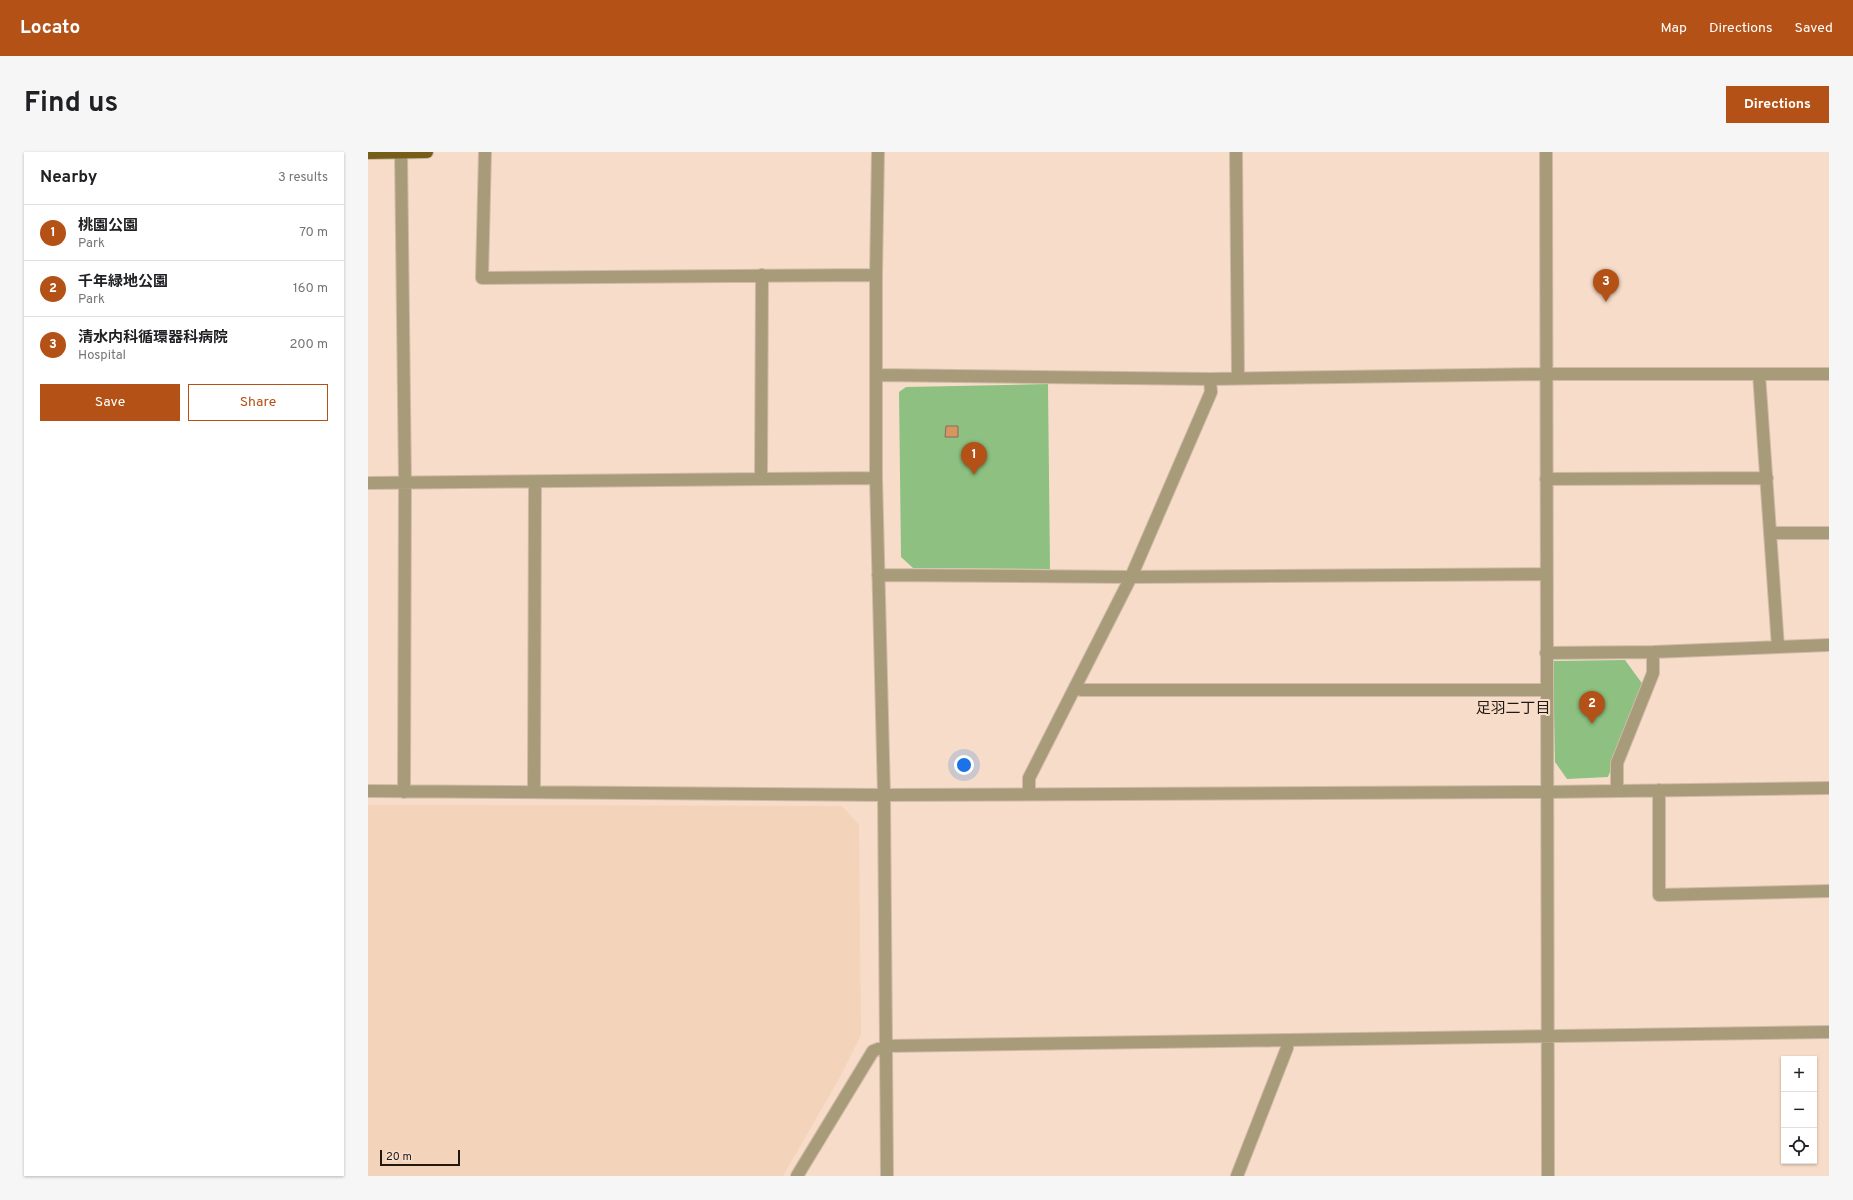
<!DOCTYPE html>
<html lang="en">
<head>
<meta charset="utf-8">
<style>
  :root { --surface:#fff; --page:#f6f6f6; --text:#202124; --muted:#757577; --line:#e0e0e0; --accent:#b35116 }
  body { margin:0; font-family:Overpass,"Noto Sans JP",sans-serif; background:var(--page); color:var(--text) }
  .controls { position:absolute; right:12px; bottom:12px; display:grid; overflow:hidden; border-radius:0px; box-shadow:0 1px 3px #0004 }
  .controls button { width:36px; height:36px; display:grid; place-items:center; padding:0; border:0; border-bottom:1px solid var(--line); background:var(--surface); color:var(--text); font:20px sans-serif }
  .scale { position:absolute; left:12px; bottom:10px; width:80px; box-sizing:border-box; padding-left:4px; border:2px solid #211811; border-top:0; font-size:11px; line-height:14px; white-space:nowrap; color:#211811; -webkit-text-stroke:3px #f7ddc9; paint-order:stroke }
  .you { position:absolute; left:596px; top:613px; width:14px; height:14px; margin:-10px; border:3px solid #fff; border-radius:50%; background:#1a73e8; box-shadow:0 0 0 6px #1a73e833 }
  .badge { display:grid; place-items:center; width:26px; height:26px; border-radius:50%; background:var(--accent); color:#fff; font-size:13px; font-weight:700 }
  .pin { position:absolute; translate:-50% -33px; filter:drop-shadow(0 1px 2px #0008) }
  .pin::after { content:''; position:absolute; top:21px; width:14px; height:12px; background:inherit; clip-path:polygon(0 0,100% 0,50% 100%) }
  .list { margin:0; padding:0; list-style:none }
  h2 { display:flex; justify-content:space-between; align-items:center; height:52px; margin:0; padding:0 16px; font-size:17px }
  h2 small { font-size:13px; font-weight:400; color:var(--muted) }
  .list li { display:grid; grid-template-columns:26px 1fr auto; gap:12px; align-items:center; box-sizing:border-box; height:56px; padding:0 16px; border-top:1px solid var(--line) }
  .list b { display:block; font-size:15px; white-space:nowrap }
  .list p { margin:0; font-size:13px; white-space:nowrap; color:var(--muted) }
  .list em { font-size:13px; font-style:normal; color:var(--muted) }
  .actions { display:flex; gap:8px; padding:12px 16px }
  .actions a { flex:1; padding:9px 0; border:1px solid var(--accent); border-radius:0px; text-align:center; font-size:14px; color:var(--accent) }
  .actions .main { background:var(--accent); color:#fff }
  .icon { flex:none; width:22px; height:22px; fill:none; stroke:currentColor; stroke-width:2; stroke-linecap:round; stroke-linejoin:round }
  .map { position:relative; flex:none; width:1461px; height:1024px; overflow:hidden; border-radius:0px }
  header { display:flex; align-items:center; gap:24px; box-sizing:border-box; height:56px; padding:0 20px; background:var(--accent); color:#fff }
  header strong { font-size:19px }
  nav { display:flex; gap:22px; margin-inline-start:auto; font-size:14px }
  .intro { display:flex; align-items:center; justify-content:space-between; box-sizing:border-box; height:96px; padding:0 24px }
  h1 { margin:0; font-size:28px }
  .button { padding:10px 18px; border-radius:0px; background:var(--accent); color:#fff; font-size:14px; font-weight:700 }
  main { display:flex; gap:24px; padding:0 24px }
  aside { flex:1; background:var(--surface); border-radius:0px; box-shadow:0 1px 3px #0004 }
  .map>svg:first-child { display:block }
  .built { fill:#f3d3b9 }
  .green { fill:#8ec181 }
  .building { fill:#d7965f; stroke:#846d5a }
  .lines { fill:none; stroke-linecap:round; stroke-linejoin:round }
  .minor-casing { stroke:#d0baa8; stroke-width:14 }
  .major-casing { stroke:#d0baa8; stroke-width:14 }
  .minor { stroke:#a89b7a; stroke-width:12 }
  .major { stroke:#765e19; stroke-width:12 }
  .labels { text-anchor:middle; stroke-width:4; stroke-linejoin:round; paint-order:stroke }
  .neighbourhood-label { font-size:15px; fill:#211811; stroke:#f7ddc9 }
</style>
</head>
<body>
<header>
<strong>Locato</strong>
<nav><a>Map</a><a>Directions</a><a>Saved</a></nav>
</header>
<div class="intro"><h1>Find us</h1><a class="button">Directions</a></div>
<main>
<aside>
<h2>Nearby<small>3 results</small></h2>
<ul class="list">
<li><span class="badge">1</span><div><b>桃園公園</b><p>Park</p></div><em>70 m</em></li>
<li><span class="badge">2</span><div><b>千年緑地公園</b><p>Park</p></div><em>160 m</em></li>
<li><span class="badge">3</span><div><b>清水内科循環器科病院</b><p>Hospital</p></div><em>200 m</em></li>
</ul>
<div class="actions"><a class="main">Save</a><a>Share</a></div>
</aside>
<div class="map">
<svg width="1461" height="1024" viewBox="0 0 1461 1024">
  <rect width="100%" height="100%" fill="#f7ddc9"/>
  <!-- built -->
  <path class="built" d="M0 653 474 654 491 673 493 883 471 927 415 1024H0Z"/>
  <!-- green -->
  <path class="green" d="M680 232 682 417 545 416 533 405 531 240 538 235Z
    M1257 508 1276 534 1240 625 1199 627 1187 610 1185 509Z"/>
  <!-- building -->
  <path class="building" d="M578 274H590V285H577Z"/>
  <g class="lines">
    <defs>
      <path id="minor" d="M33 0 37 330 36 640
        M117 0 114 126 508 123
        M510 0 508 123V326L516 643 519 1024
        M868 0 870 226
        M1178 0 1180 1024
        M1391 222 1410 495
        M509 223 842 227 1178 222H1461
        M393 327 394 123
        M1178 327 1399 326
        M0 331 508 326
        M1402 381H1461
        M510 423 763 425 1178 422
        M1178 501 1285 500 1461 493
        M707 535 713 538H1178
        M1291 638V743L1461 739
        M0 639 516 643 1180 640 1461 636
        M1249 639V611L1285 521V500
        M166 640 167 330
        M661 642V626L763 425 843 240 842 227
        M429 1024 505 899 518 894 1461 880
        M869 1024 919 896 920 888"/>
      <path id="major" d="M0 1 59 0"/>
    </defs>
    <!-- minor casing -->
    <use href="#minor" class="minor-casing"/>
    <!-- major casing -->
    <use href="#major" class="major-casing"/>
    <!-- minor -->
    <use href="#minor" class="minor"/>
    <!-- major -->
    <use href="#major" class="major"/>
  </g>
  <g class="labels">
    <!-- neighbourhood labels -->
    <g class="neighbourhood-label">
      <text x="1145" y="561">足羽二丁目</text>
    </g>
  </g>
</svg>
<div class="controls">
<button>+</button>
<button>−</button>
<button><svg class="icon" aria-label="locate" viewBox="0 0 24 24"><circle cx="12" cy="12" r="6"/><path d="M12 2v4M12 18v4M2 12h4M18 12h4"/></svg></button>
</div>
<div class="scale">20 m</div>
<div class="you"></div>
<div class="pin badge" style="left:606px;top:323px">1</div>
<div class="pin badge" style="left:1224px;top:572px">2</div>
<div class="pin badge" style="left:1238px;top:150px">3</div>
</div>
</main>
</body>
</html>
